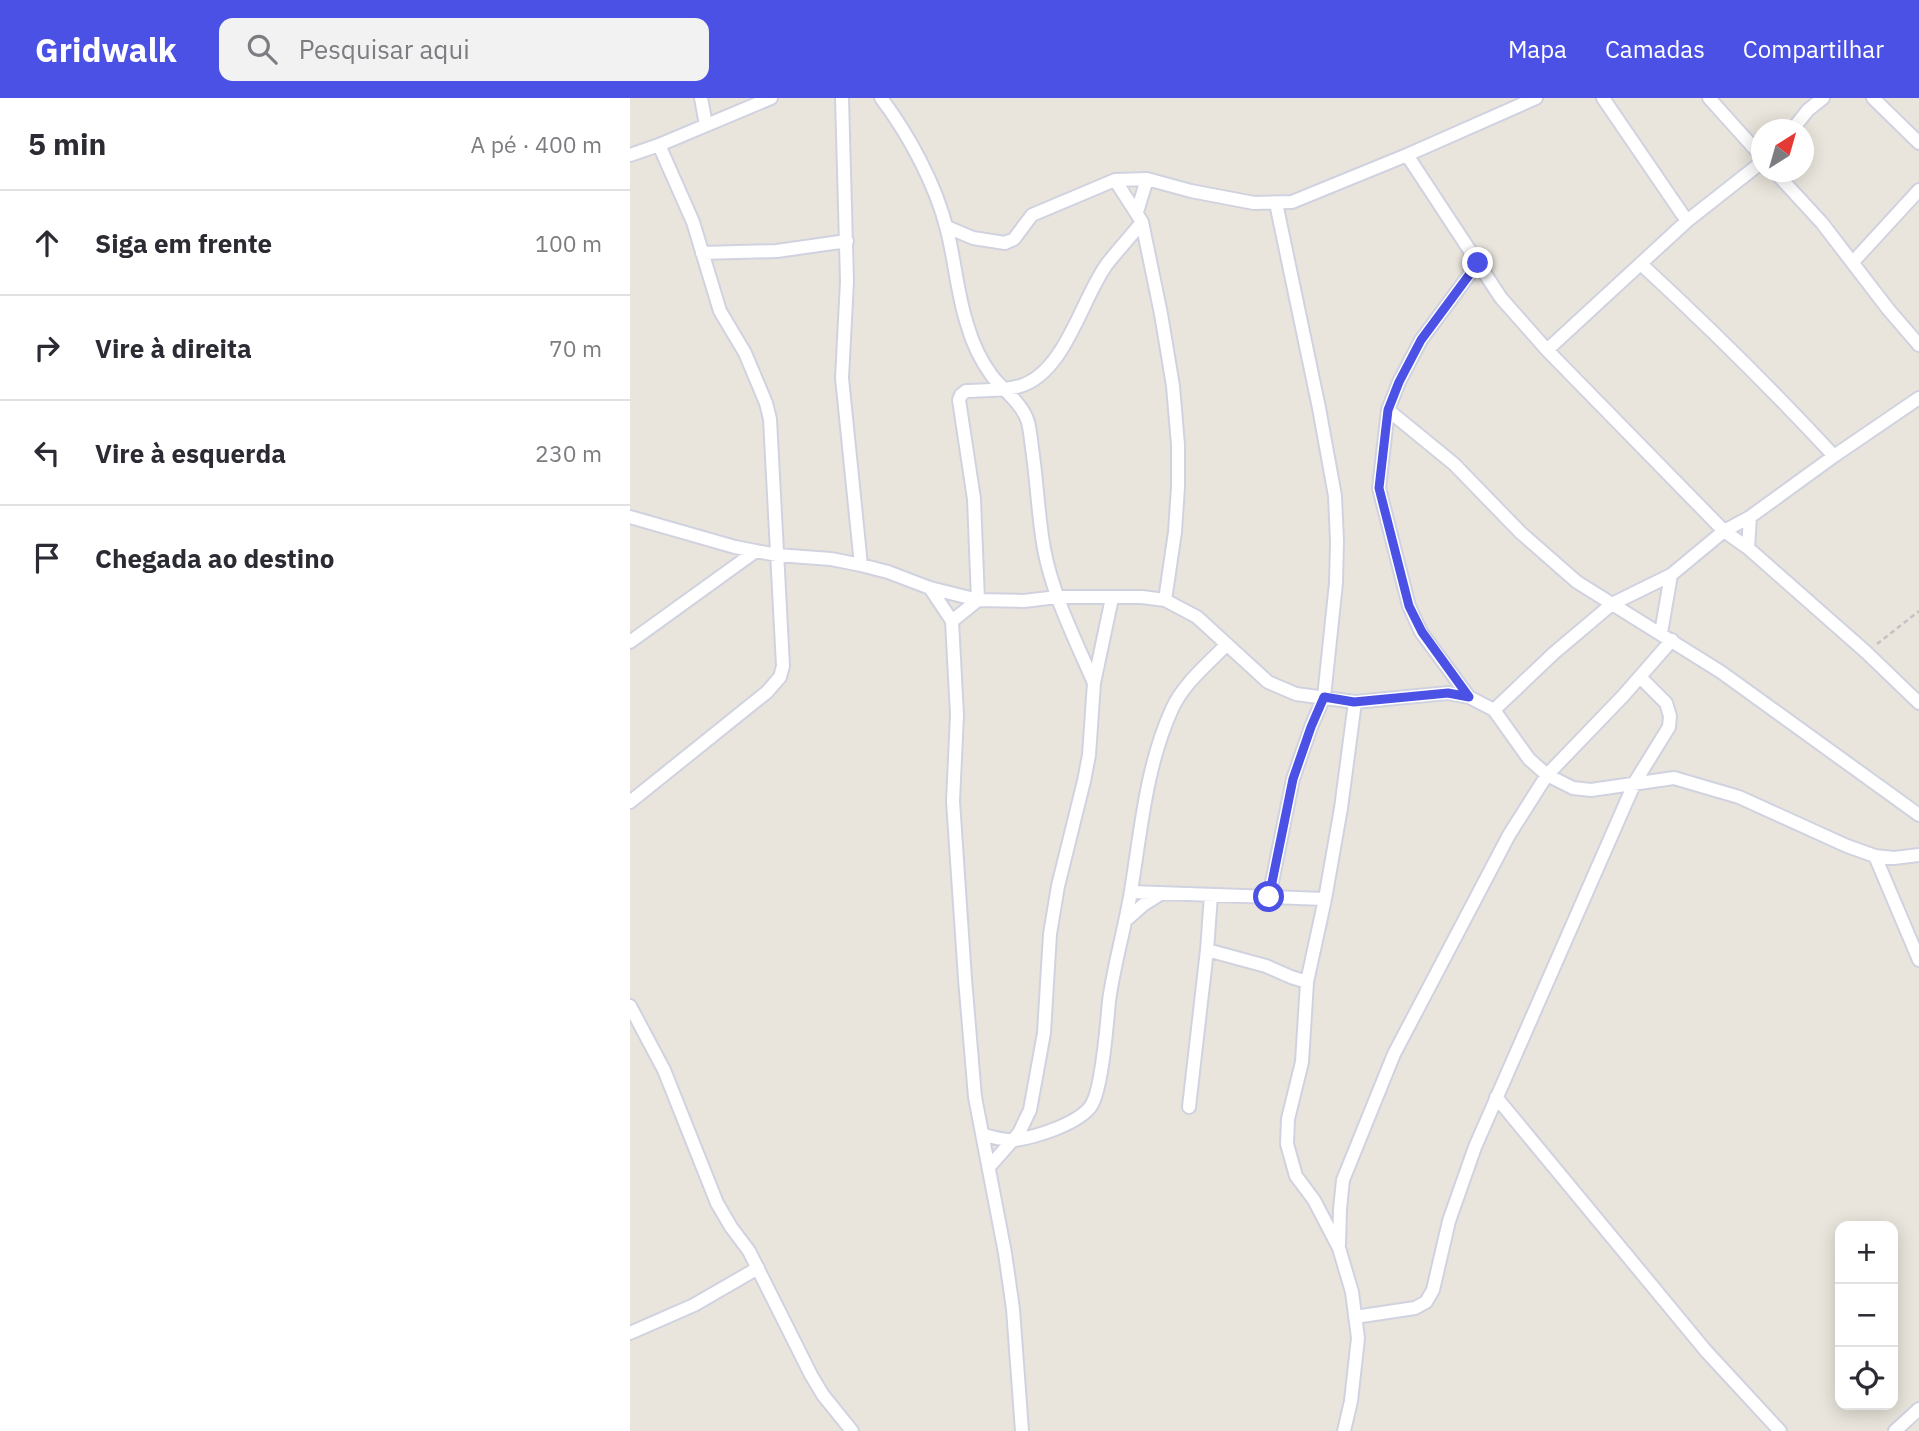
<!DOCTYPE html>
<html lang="pt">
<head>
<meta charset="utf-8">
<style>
  :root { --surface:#fff; --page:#f2f2f3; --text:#2b2b33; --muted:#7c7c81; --line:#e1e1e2; --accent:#4c51e6 }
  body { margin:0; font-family:"IBM Plex Sans",sans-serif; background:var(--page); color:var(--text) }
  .controls { position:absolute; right:21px; bottom:21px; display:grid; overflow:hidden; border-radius:14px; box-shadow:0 4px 18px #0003 }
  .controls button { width:63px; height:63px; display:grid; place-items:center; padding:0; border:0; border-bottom:2px solid var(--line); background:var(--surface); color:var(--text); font:35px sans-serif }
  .compass { position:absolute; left:1121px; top:21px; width:63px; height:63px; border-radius:50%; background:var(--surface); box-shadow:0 4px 18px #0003; rotate:37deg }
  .stop { position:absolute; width:21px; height:21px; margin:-16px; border:5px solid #4c51e6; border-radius:50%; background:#fff }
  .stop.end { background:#4c51e6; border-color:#fff; box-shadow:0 2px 7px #0008 }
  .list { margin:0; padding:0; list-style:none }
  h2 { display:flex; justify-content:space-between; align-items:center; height:91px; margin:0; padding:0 28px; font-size:30px }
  h2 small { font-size:23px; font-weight:400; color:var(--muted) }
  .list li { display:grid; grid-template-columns:46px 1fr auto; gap:21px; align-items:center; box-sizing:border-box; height:105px; padding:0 28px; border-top:2px solid var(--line) }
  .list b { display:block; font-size:26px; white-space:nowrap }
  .list em { font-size:23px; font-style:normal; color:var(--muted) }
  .icon { flex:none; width:38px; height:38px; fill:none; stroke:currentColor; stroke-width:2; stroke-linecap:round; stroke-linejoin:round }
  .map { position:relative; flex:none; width:1289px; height:1333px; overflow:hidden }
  header { display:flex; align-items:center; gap:42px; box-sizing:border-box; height:98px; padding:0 35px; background:var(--accent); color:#fff }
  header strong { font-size:33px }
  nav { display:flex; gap:38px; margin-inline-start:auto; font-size:24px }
  .search { width:490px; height:63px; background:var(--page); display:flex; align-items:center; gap:18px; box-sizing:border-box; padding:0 24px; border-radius:14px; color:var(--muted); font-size:26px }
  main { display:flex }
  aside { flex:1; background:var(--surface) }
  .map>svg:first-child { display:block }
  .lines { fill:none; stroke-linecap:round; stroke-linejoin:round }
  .street-casing { stroke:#d1d2e0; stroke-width:16 }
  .path { stroke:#c3c3c3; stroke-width:2.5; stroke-dasharray:5 3.5; stroke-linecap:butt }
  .street { stroke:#fff; stroke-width:12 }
  .route { stroke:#4c51e6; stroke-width:9 }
</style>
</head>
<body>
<header>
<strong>Gridwalk</strong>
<div class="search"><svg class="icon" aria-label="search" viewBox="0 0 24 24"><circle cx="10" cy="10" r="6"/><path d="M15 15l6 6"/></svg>Pesquisar aqui</div>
<nav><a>Mapa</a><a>Camadas</a><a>Compartilhar</a></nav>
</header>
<main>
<aside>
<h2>5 min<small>A pé · 400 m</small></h2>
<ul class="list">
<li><svg class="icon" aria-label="ahead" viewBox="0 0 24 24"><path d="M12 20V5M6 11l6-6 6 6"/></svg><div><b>Siga em frente</b></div><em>100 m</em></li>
<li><svg class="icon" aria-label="right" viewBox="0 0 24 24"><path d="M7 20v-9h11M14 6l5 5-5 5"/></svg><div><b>Vire à direita</b></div><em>70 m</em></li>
<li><svg class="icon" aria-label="left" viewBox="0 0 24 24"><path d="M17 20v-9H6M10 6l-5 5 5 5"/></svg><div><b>Vire à esquerda</b></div><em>230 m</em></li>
<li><svg class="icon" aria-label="arrive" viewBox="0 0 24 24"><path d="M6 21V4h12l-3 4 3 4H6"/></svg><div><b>Chegada ao destino</b></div></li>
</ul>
</aside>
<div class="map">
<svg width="1289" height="1333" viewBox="0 0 1289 1333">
  <rect width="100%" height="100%" fill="#e9e5dc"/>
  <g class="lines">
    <defs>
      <path id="street" d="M71 0 76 27
        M212 0 217 183 212 280 231 467
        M251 0C279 37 306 87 317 132 325 163 327 195 337 226 342 244 351 263 362 278 374 293 392 305 398 324 400 332 401 342 402 350 407 384 408 417 414 451 423 498 445 541 464 585
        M973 0 1057 123
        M1079 0 1132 59
        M1243 0 1289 45
        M1162 32 1178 12 1193 0
        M0 57 29 47 141 0
        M777 57 871 200 917 252 1094 433 1118 450 1236 554 1289 605
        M1145 74 1192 125 1258 211 1289 247
        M485 82 512 124 531 216 543 288 548 347V389L545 434 535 502
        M507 114 517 81
        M317 129 343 140 375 145 384 141 402 117 485 82 517 81 561 93 624 105 662 104 777 57 906 0
        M72 155 147 153 217 143
        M1223 164 1289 92
        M1011 166C1078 228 1142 291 1204 358
        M917 252 1057 123 1132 64
        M758 312 824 366 891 435 947 484 1091 574 1289 717
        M0 419 105 449 147 457 201 461 231 467 258 474 300 490 348 502 394 503 427 499H512L535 502 567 519 638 584 666 596 725 604 818 595 839 599 864 612 899 661 917 677 943 690 961 692 1044 680 1109 699 1217 748 1245 758 1264 760 1289 757
        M1118 450 1120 419
        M300 490 322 523 327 617 323 703 335 881 345 999 375 1155 383 1211 392 1333
        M322 523 348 502 344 401 329 302 331 297 336 293C353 292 374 293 390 288 435 275 452 200 477 166 488 152 501 138 512 124
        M1031 535 1041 477
        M0 544 126 453
        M839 599 791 534 779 508 749 390 758 312 769 284 791 242 848 165
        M864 612 924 555 982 506 1041 477 1094 433 1120 419 1204 358 1289 300
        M0 704 137 594 150 579 153 568 140 321 136 305 115 255 90 213 63 124 29 47
        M1245 758 1289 862
        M501 794 695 801
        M639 799 663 681 681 629 694 599 706 485 707 443 705 398 689 310 646 105
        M495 823 513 807 532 795
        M577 852 636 868 661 879 677 884
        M0 908 34 972 87 1105 101 1129 119 1153 181 1277 193 1297 222 1333
        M866 999 1076 1253 1150 1333
        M559 1009 577 852 581 797
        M353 1037C363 1039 375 1043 385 1042 406 1039 448 1026 461 1008 472 992 477 925 479 903 484 866 495 830 501 793 511 732 516 668 542 611 553 586 578 566 597 546
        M359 1069 389 1035 400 1012 414 935 420 836 428 788 454 683 459 657 464 585 482 500
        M709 1146 710 1111 713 1082 764 956 879 737 917 677 993 598 1042 542
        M725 1219 785 1210 796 1204 803 1192 819 1123 845 1049 1005 684 1039 629 1040 618 1036 605 1010 579
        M0 1235 64 1207 128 1170
        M714 1333 721 1303 728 1240 722 1194 709 1150 684 1102 666 1078 657 1046 658 1021 672 964 677 884 695 801 711 710 725 604
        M1265 1333 1289 1311"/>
    </defs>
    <!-- street casing -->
    <use href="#street" class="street-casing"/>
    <!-- path -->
    <path class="path" d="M1247 546 1289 513"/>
    <!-- street -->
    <use href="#street" class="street"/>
  </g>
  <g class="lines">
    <!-- route -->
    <path class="route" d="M639 799 663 681 681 629 694 599 724 604 818 595 839 599 792 534 779 508 749 390 758 312 769 284 791 242 848 165"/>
  </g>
</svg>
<div class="controls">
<button>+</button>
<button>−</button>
<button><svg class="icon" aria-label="locate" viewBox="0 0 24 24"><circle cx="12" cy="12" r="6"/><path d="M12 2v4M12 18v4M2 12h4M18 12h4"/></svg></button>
</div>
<svg class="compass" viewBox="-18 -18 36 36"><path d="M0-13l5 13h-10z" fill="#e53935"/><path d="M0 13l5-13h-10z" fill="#7c7c81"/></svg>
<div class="stop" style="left:639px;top:799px"></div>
<div class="stop end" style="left:848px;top:165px"></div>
</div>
</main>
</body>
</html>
